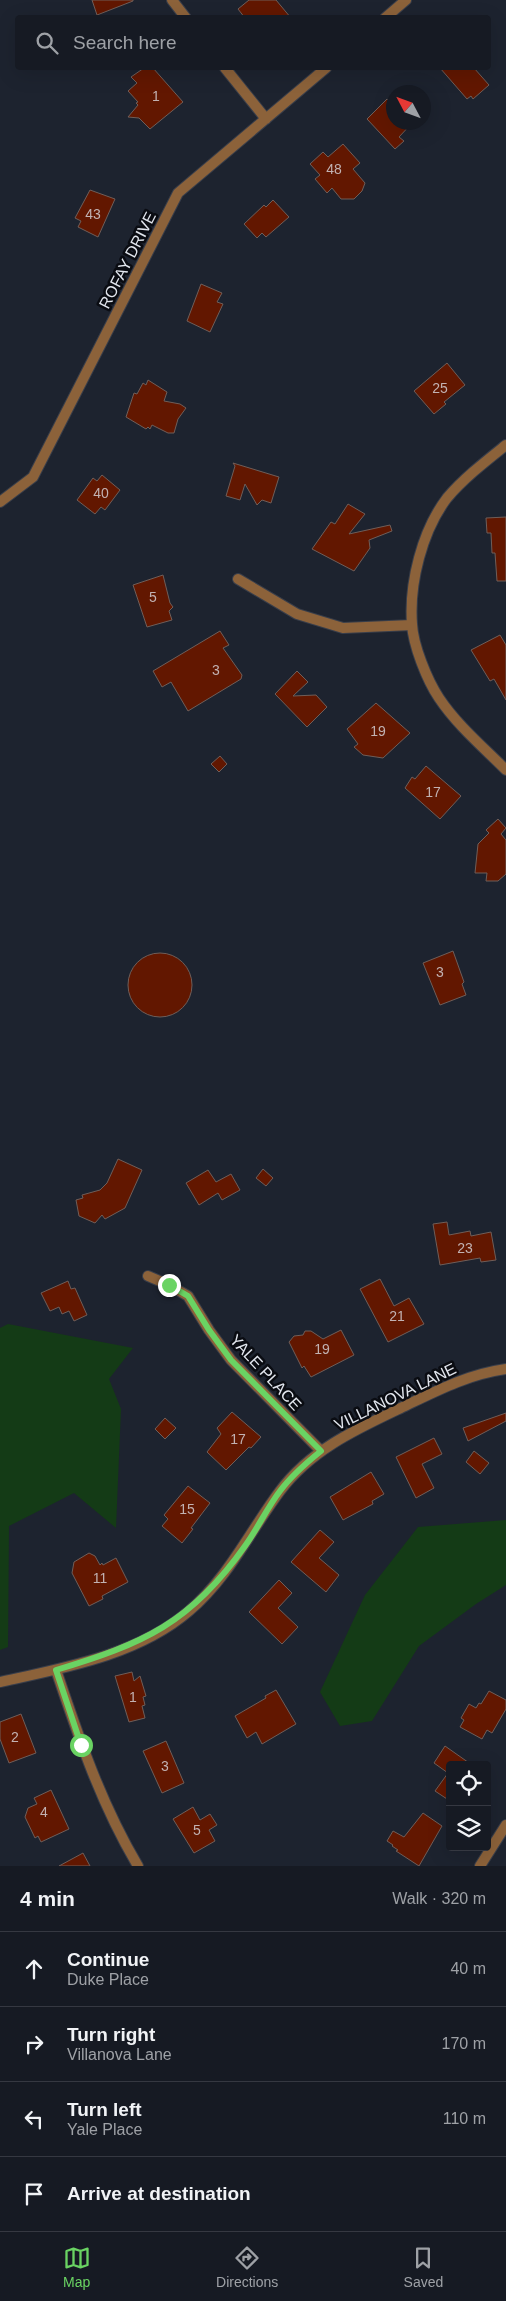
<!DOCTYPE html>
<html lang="en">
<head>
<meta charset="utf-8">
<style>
  :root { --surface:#161a23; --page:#232730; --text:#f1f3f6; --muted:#9ea1a6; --line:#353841; --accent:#6ad363 }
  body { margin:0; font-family:Helvetica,sans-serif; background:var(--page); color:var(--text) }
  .controls { position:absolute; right:15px; bottom:15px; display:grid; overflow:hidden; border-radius:5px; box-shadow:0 5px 20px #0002 }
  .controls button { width:45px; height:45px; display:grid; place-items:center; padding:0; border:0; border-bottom:1px solid var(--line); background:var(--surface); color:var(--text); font:25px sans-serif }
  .compass { position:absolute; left:386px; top:85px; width:45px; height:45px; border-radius:50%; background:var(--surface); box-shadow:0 5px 20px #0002; rotate:311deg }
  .stop { position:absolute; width:15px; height:15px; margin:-11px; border:4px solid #6ad363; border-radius:50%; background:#fff }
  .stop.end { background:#6ad363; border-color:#fff; box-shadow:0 1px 5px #0008 }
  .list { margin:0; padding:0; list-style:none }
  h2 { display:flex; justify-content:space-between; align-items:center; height:65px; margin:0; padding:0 20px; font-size:21px }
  h2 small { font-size:16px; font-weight:400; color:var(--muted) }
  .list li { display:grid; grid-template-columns:32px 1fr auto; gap:15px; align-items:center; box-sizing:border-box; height:75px; padding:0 20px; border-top:1px solid var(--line) }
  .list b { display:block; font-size:19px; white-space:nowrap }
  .list p { margin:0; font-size:16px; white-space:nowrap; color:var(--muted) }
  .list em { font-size:16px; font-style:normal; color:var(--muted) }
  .icon { flex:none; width:28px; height:28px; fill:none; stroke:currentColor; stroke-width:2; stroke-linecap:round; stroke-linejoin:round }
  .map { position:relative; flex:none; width:506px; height:1866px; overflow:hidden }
  .search { position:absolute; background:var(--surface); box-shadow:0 5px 20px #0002; left:15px; right:15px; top:15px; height:55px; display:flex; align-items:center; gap:12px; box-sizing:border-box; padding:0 18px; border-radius:5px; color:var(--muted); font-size:19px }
  .sheet { height:365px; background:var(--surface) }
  nav { display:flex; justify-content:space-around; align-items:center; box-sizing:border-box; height:70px; border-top:1px solid var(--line); background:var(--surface); font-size:14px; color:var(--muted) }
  nav a { display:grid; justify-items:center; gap:2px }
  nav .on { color:var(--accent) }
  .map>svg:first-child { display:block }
  .green { fill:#143b16 }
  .building { fill:#621700; stroke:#6f5e59 }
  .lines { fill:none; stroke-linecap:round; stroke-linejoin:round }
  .street-casing { stroke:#393e4a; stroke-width:12 }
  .street { stroke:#8c623a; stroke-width:10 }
  .route { stroke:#6ad363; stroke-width:6 }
  .labels { text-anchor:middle; stroke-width:5; stroke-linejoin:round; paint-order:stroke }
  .number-label { font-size:14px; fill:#c2b2b2 }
  .street-label { font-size:16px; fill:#e2e6ee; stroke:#0a0c12 }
</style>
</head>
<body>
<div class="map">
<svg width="506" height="1866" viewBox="0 0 506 1866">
  <rect width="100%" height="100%" fill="#1d232f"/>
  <!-- green -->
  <path class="green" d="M8 1324 133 1348 109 1379 121 1409 116 1528 74 1493 9 1526 8 1647 0 1650V1328Z
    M506 1520V1585L476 1604 419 1646 372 1721 340 1726 320 1692 365 1595 418 1527Z"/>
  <!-- building -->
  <path class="building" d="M92 0H133V1L97 15Z
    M249 0H276L291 18H245L238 9Z
    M144 68H153L183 102 150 129 139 118 128 117 138 105 136 103 138 102 128 91 137 83 131 77Z
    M440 68H474L489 85 473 99 471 96 467 99Z
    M387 99 394 105V122H413L399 137 404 141 395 149 367 119Z
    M343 144 360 163 353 169 365 183 362 191 354 199H341L332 188 327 193 315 179 320 175 310 164 323 152 328 157Z
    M90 190 115 199 98 237 78 227 81 221 75 218Z
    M273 200 289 217 266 237 262 233 257 238 244 224 264 205 266 207Z
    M201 284 222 293 217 302 223 304 210 332 187 321Z
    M447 363 465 385 444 402 446 404 434 414 414 391Z
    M148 380 167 392 164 401 180 404 186 408 178 419 174 433H168L152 425 150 429 148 427 146 429 126 417 134 393 137 394 143 383 146 385Z
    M233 463 279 477 271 503 262 500 257 505 245 484 240 500 226 496 235 466Z
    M102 475 120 490 105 510 101 507 95 514 77 500 93 478 97 481Z
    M348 504 365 514 349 534 390 525 392 531 369 540 370 548 354 571 312 549 331 522 335 524Z
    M506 517V581H497L495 553H492L491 533H487L486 518Z
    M163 575 170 603 173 607 169 611 172 620 147 627 133 585Z
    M220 631 229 645 223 648 242 675 241 679 188 711 171 682 162 687 153 671Z
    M500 635 506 645V700L494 679 490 681 471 650Z
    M297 671 308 682 293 696 316 695 327 707 307 727 275 694Z
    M376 703 410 733 383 758 363 755 354 747 358 744 347 729Z
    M220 756 227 764 219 772 211 764Z
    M426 766 461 796 440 819 405 788 412 777 415 779Z
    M498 819 506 828 501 834 506 840V874L498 881H486L487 873H475L478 844 489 833 486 830Z
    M453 951 464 982 462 984 466 995 440 1005 423 963Z
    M128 985a32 32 0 1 1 64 0a32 32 0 1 1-64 0Z
    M118 1159 142 1170 125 1208 105 1219 102 1215 95 1223 79 1216 76 1200 83 1198 82 1195 100 1190 107 1183Z
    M263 1169 273 1178 266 1186 256 1178Z
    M208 1170 216 1182 231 1174 240 1190 222 1200 218 1193 199 1205 186 1183Z
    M447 1222 449 1235 470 1231 471 1236 491 1232 496 1260 481 1262 480 1258 440 1265 433 1224Z
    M380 1279 394 1306 409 1298 424 1324 388 1342 360 1289Z
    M68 1281 71 1289 75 1288 87 1315 74 1321 69 1311 62 1314 59 1307 50 1311 41 1293Z
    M341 1330 354 1355 311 1377 304 1366 302 1368 289 1342 294 1336 303 1335 305 1331H311L323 1339Z
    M232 1412 261 1437 251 1448 249 1447 226 1470 207 1452 221 1434 217 1428Z
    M506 1413V1421L468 1441 463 1428Z
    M165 1418 176 1428 165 1439 155 1429Z
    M434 1438 442 1454 422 1464 434 1488 416 1498 396 1457Z
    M474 1451 489 1463 480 1474 466 1462Z
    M371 1472 384 1494 372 1501 373 1504 343 1520 330 1497Z
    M188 1486 210 1503 191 1528 193 1529 182 1543 162 1526 168 1519 164 1515Z
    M320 1530 334 1542 319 1558 339 1575 326 1592 291 1562Z
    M89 1553 95 1556 100 1565 102 1563 103 1565 116 1558 128 1582 102 1596 103 1599 89 1606 72 1573 74 1562Z
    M279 1580 292 1593 278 1608 298 1627 282 1644 249 1612Z
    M132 1672 134 1681 140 1676 146 1696 143 1697 145 1705 142 1706 145 1718 129 1722 115 1676Z
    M276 1690 296 1724 262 1744 256 1732 247 1738 235 1716 266 1698 265 1696Z
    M489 1691 506 1700V1709L492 1733 487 1730 482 1739 460 1727 464 1720 461 1718 469 1704 476 1708 479 1703 481 1704Z
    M21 1714 36 1753 9 1763 0 1739V1722Z
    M166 1741 184 1783 162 1793 143 1751Z
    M445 1746 472 1765H450V1801L435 1791 448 1773 434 1763Z
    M51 1790 69 1829 41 1842 38 1836 35 1838 25 1817 28 1808 37 1804 34 1798Z
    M193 1807 200 1820 210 1814 217 1825 209 1830 215 1841 194 1853 173 1819Z
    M423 1813 442 1826 419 1866 396 1851 398 1850 392 1846 393 1845 387 1841 393 1831 404 1837Z
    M83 1853 90 1866H59Z"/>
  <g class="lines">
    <defs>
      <path id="street" d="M172 0 186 18
        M385 18 406 0
        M225 68 266 119
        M506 445C486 461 464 478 447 498 422 531 409 583 412 624 413 645 427 680 439 698 457 725 483 747 506 770
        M0 502 33 477 178 193 326 68
        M238 579 297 614 343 628 412 625
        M148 1276 169 1285 188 1296 209 1330 231 1360 321 1451
        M56 1670C79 1738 101 1804 138 1866
        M0 1682C64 1668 138 1655 189 1611 229 1577 250 1531 280 1491 312 1448 361 1427 407 1405 440 1389 470 1374 506 1369
        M480 1866 506 1825"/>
    </defs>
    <!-- street casing -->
    <use href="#street" class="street-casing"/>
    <!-- street -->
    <use href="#street" class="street"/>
  </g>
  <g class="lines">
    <!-- route -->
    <path class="route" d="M81 1745 56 1670C143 1644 191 1623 245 1546 258 1528 267 1508 280 1491 292 1475 306 1463 321 1451L231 1360 209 1330 188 1296 169 1285"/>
  </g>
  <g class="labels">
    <!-- number labels -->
    <g class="number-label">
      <text x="156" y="101">1</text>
      <text x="334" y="174">48</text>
      <text x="93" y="219">43</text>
      <text x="440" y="393">25</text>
      <text x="101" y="498">40</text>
      <text x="153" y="602">5</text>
      <text x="216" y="675">3</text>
      <text x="378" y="736">19</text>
      <text x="433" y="797">17</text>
      <text x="440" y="977">3</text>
      <text x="465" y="1253">23</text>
      <text x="397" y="1321">21</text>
      <text x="322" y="1354">19</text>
      <text x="238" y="1444">17</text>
      <text x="187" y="1514">15</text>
      <text x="100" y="1583">11</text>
      <text x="133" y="1702">1</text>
      <text x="15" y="1742">2</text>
      <text x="165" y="1771">3</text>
      <text x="44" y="1817">4</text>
      <text x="197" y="1835">5</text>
    </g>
    <!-- street labels -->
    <g class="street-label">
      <text transform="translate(127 260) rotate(-63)" y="6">ROFAY DRIVE</text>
      <text transform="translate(266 1372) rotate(47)" y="6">YALE PLACE</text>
      <text transform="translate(395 1396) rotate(-26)" y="6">VILLANOVA LANE</text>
    </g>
  </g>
</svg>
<div class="controls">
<button><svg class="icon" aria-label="locate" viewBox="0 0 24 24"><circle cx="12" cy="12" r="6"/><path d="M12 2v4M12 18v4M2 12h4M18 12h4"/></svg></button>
<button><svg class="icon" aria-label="layers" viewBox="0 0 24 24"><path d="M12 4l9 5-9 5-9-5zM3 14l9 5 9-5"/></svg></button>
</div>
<svg class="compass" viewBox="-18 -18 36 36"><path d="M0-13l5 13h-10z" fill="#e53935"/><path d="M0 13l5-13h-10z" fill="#9ea1a6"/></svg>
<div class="stop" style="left:81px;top:1745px"></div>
<div class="stop end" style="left:169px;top:1285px"></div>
<div class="search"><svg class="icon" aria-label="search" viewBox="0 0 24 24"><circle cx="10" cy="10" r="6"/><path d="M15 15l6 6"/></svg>Search here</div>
</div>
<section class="sheet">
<h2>4 min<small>Walk · 320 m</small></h2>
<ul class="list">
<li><svg class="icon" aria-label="ahead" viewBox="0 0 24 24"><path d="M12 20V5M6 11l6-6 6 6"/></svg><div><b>Continue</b><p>Duke Place</p></div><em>40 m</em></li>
<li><svg class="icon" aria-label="right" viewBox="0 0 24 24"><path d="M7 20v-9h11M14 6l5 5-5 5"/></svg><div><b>Turn right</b><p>Villanova Lane</p></div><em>170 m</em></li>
<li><svg class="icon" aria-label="left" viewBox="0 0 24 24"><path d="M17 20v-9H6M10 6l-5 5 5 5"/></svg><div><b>Turn left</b><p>Yale Place</p></div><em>110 m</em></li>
<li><svg class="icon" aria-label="arrive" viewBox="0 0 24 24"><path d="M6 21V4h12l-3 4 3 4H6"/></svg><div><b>Arrive at destination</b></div></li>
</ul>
</section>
<nav>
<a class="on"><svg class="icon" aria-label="map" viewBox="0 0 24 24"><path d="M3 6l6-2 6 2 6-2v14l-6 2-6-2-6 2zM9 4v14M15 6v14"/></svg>Map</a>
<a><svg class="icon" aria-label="directions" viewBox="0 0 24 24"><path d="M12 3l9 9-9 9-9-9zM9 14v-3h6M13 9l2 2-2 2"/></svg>Directions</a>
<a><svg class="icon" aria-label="saved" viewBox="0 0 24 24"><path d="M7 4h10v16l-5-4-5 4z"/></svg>Saved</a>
</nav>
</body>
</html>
